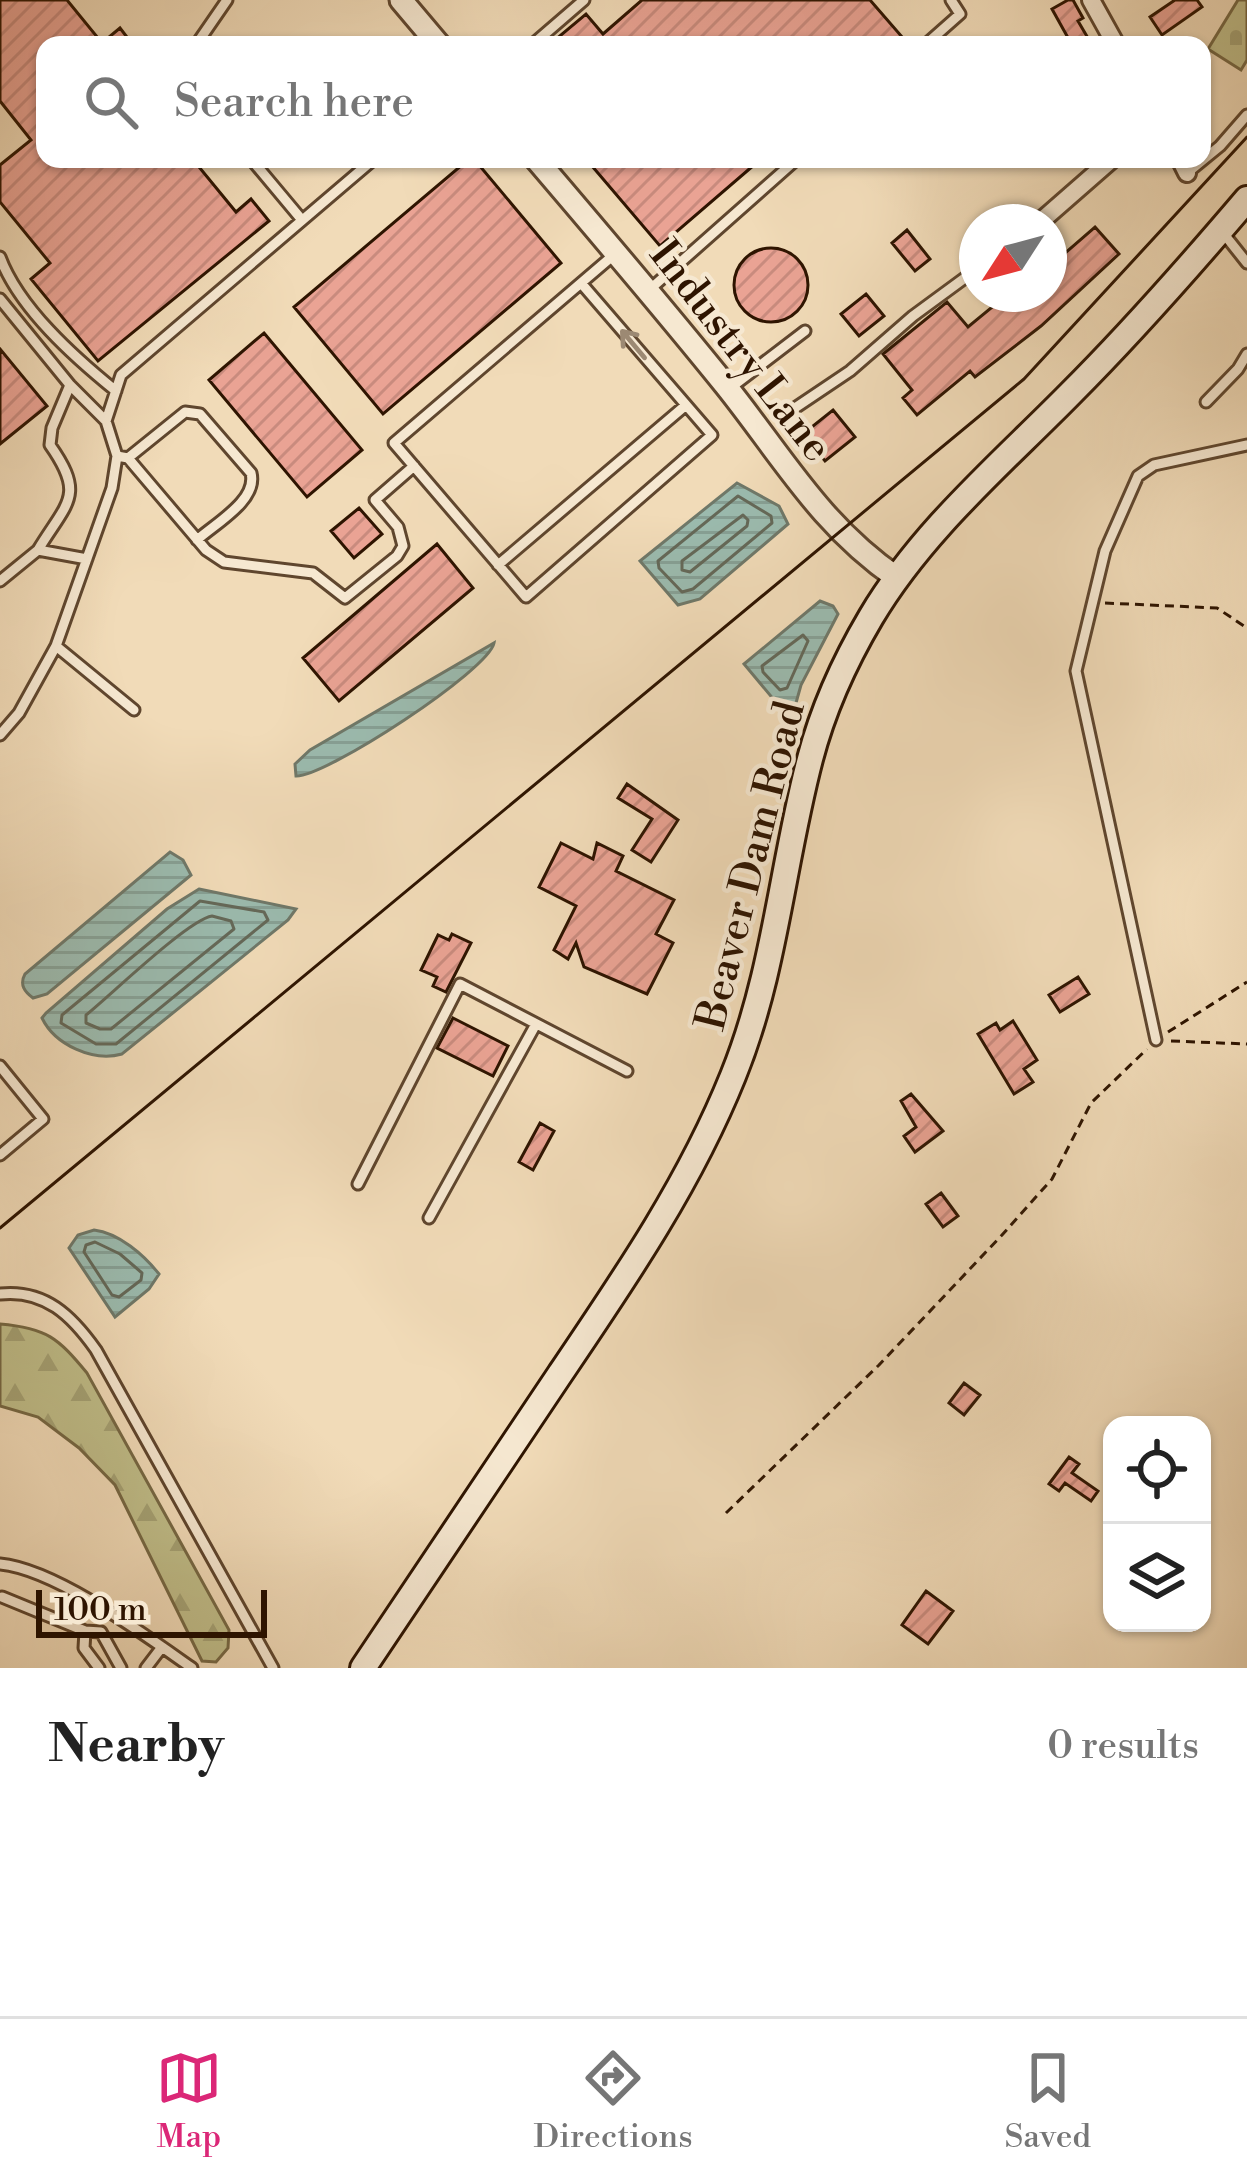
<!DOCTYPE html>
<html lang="en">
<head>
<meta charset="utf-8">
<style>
  :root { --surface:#fff; --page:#f6f6f6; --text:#222; --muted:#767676; --line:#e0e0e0; --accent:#db2777 }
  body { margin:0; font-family:"Libre Bodoni",serif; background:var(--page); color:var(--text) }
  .controls { position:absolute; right:36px; bottom:36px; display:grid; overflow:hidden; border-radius:24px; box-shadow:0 3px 9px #0004 }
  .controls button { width:108px; height:108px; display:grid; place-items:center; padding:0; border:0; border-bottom:3px solid var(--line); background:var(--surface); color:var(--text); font:60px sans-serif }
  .compass { position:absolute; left:959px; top:204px; width:108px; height:108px; border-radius:50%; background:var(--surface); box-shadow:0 3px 9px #0004; rotate:234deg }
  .scale { position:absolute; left:36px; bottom:30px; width:231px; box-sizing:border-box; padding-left:12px; border:6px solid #2e1400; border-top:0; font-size:33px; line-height:42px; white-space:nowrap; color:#2e1400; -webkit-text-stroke:9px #f6e8d1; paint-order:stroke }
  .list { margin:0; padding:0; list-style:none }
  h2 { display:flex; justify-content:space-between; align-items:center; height:156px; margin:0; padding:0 48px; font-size:51px }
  h2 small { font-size:39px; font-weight:400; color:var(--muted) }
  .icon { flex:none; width:66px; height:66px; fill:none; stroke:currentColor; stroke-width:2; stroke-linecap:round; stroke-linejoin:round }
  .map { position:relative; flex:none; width:1247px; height:1668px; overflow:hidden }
  .search { position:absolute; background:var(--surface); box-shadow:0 3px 9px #0004; left:36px; right:36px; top:36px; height:132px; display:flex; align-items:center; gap:30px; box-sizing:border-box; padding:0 42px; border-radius:24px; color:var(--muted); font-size:45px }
  .sheet { height:348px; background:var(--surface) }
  nav { display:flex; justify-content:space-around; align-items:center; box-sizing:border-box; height:168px; border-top:3px solid var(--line); background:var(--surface); font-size:33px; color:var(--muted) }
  nav a { display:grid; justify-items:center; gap:6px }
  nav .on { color:var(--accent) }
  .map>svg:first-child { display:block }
  .forest { fill:url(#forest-firs); stroke:#776945; stroke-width:3 }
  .cemetery { fill:url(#cemetery-stones); stroke:#776945; stroke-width:3 }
  .water { fill:url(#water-rules); stroke:#6f7869; stroke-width:3 }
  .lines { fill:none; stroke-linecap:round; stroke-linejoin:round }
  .shore { stroke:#646858; stroke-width:3 }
  .building { fill:url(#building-hatch); stroke:#2e1400; stroke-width:3 }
  .service-casing { stroke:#5f462e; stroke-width:15 }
  .minor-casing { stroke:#5f462e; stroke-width:22 }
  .tertiary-casing { stroke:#5f462e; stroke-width:27 }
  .secondary-casing { stroke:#2e1400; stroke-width:30 }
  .path { stroke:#2e1400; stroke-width:3; stroke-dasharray:9 6; stroke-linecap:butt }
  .service { stroke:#f6e8d1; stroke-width:9 }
  .minor { stroke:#f6e8d1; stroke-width:16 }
  .tertiary { stroke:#f6e8d1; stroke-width:21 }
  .secondary { stroke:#f6e8d1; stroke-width:24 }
  .tram { stroke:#2e1400; stroke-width:3 }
  .oneway { stroke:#9c8973 }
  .labels { text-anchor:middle; stroke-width:9; stroke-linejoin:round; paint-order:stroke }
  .street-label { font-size:42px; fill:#2e1400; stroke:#f6e8d1 }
</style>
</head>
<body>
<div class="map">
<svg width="1247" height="1668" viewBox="0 0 1247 1668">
  <defs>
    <pattern id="forest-firs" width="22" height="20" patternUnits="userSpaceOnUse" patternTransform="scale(3)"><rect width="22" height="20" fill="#c0be8a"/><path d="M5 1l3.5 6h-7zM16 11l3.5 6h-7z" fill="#a5a275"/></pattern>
    <pattern id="cemetery-stones" width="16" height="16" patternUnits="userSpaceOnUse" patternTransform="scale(3)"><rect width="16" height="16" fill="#c0be8a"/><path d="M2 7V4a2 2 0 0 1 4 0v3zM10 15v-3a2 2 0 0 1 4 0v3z" fill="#a5a275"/></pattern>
    <pattern id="water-rules" width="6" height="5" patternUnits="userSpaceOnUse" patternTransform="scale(3)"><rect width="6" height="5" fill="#9bbbaf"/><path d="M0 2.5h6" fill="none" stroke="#86a095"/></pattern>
    <pattern id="building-hatch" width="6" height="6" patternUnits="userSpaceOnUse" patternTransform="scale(3)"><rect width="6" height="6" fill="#eaa394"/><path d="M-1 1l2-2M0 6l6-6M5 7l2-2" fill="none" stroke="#c98b7e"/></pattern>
  </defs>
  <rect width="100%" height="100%" fill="#f1dbb8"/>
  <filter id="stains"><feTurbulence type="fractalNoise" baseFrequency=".00167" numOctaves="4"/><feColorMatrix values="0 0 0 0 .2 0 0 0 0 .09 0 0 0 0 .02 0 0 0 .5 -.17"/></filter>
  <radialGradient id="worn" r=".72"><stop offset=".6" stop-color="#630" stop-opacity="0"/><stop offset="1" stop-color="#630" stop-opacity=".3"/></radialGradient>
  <!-- forest -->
  <path class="forest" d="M0 1324C47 1328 58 1338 87 1373L229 1630 228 1648 216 1662 202 1661 115 1485 79 1448 38 1417 0 1406Z"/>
  <!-- cemetery -->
  <path class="cemetery" d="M1238 0H1247V60L1241 70 1208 49Z"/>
  <!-- water -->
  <path class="water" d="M737 483 779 506 788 524 700 599 678 605 640 561Z
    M820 601 833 606 838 614 801 685 794 710 785 713 744 664Z
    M494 643C489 670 326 777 296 776L295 764 310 750Z
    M170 852 183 860 191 875 47 994 33 998C25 992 19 985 25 974Z
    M199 889 296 909 288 920 122 1054C93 1062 55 1045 42 1018L46 1013 167 909Z
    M94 1230C119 1233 144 1255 159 1274L149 1289 115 1317 69 1248 78 1235Z"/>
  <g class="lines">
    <!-- shore -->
    <path class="shore" d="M738 496 771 516 772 523 693 589 682 592 659 568 658 561Z
      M743 515 748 520 747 526 690 572 682 570V561Z
      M803 635 808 641 787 688 780 690 763 672 762 666Z
      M200 901 264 912 268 920 116 1044H96L61 1023 62 1015Z
      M212 916 231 921 234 929 111 1029H100L86 1023V1015C112 994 188 920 212 916Z
      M95 1242 120 1254 142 1273 141 1280 119 1297 112 1295 84 1252 86 1245Z"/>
  </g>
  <!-- building -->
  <path class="building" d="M0 0H67L102 43 120 28 133 45H45V159H209L199 167 236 212 251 199 269 221 98 361 31 279 50 263 0 202V165L31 140 0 101Z
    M642 0H870L903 38 895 45H549L586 14 603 34Z
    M1068 0H1073L1083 18 1078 21 1092 45H1072L1052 9Z
    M1175 0H1197L1202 7 1162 35 1150 17Z
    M469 159H474L561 263 383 414 294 307Z
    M586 159H761L660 246Z
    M1095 227 1119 254 1041 326 975 377 970 371 917 415 903 398 912 390 883 354 947 302 968 327 1008 294H1049V283L1063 270 1056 261Z
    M907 230 930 259 915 271 892 243Z
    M734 285a37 37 0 1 1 74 0a37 37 0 1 1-74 0Z
    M866 294 884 316 859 336 841 314Z
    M264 333 362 450 307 497 209 380Z
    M0 349 47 406 0 444Z
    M833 410 855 437 825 461 803 434Z
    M359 508 382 534 354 558 331 531Z
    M437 544 473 588 339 701 303 658Z
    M627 784 678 820 651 862 632 850 652 819 618 798Z
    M561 843 593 859 597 843 623 856 616 871 674 900 656 934 673 943 647 994 584 967 576 943 568 959 554 950 576 906 539 887Z
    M452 934 471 943 446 992 433 986 437 977 421 970 438 935 449 940Z
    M1078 977 1089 994 1060 1012 1049 995Z
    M453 1018 508 1046 493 1076 437 1048Z
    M1013 1021 1037 1060 1024 1069 1033 1082 1014 1094 978 1034 996 1023 1000 1030Z
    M911 1094 943 1131 915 1152 904 1136 916 1127 901 1101Z
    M540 1123 554 1131 533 1170 519 1162Z
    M941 1193 958 1216 943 1227 926 1204Z
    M964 1383 980 1395 964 1415 949 1403Z
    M1069 1457 1079 1464 1072 1473 1098 1491 1091 1501 1065 1483 1059 1491 1049 1484Z
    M926 1591 953 1611 928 1644 902 1625Z"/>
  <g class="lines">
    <defs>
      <path id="service" d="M196 45 227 0
        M532 45 584 0
        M925 45 960 14 951 0
        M251 159 302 220
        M1187 173 1220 146 1247 115
        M1224 234 1247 263
        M0 257C19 308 74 357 116 391
        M581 283 712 435 526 597 394 443 616 253
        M648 291 797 159
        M0 299 70 385 106 421 117 456 112 488 56 646 134 710
        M729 389 805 331
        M1206 402 1238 369 1247 354
        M789 412 850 371 913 316 977 269
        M106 421 121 375 374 159
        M117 456 128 458 206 550 224 562 313 573 345 598 397 556 403 546 398 527 375 500 414 466
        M128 458 185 412 200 414 251 473C258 500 216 523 197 540
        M38 550C67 502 86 496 50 445L52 428 70 385
        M498 565 686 405
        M0 581 38 550 87 559
        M0 735 19 713 56 646
        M1156 1040 1076 671 1105 551 1138 476 1154 465 1247 445
        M0 1066 43 1119 0 1155
        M358 1184 460 984 627 1071
        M429 1218 536 1024
        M0 1294C45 1289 72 1316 96 1350L273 1668
        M0 1564C55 1569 145 1635 192 1668
        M2 1597 85 1631
        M99 1668 84 1648 85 1631 101 1632 121 1668
        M146 1668 162 1647"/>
      <path id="minor" d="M1091 0 1116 45
        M1180 159 1187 173
        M1040 222 1112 159"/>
      <path id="tertiary" d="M401 0 439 45
        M536 159C600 234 664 309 726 386 782 456 820 525 897 578"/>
      <path id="secondary" d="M363 1668C429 1570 495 1472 560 1374 625 1278 690 1183 733 1076 775 973 782 865 810 759 823 709 845 661 871 617 922 531 1000 465 1070 394 1132 332 1190 266 1247 199"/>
    </defs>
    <!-- service casing -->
    <use href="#service" class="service-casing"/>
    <!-- minor casing -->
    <use href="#minor" class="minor-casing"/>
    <!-- tertiary casing -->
    <use href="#tertiary" class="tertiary-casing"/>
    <!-- secondary casing -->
    <use href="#secondary" class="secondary-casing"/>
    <!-- path -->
    <path class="path" d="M1105 603 1217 608 1247 628
      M1168 1032 1247 982
      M1171 1041 1247 1044
      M726 1513 879 1365 1002 1235 1052 1179 1091 1103 1147 1049"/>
    <!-- service -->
    <use href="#service" class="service"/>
    <!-- minor -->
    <use href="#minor" class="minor"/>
    <!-- tertiary -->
    <use href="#tertiary" class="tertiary"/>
    <!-- secondary -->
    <use href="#secondary" class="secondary"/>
    <!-- tram -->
    <path class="tram" d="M0 1228 1024 379 1247 137"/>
  </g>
  <!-- one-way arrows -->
  <defs><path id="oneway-shaft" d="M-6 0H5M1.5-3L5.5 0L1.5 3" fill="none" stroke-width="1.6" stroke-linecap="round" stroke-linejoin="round" transform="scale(3)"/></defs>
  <use class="oneway" href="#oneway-shaft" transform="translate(633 344) rotate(-130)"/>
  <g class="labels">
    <!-- street labels -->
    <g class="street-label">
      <text transform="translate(742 350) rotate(52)" y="15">Industry Lane</text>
      <text transform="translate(749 865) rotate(-76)" y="15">Beaver Dam Road</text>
    </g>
  </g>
  <rect width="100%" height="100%" filter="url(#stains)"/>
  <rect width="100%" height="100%" fill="url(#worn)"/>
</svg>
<div class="controls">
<button><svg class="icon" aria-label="locate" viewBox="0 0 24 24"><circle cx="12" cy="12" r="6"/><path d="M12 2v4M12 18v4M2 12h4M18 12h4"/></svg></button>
<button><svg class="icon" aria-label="layers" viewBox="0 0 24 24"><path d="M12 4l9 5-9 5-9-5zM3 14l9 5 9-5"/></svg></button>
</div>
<svg class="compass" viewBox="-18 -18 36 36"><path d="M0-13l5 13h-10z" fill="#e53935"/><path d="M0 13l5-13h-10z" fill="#767676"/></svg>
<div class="scale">100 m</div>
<div class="search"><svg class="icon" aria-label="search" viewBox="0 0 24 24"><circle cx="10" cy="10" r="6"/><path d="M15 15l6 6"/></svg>Search here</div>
</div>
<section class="sheet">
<h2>Nearby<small>0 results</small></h2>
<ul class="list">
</ul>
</section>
<nav>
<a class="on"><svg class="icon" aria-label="map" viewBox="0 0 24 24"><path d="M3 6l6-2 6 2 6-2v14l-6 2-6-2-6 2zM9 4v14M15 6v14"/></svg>Map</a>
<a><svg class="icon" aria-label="directions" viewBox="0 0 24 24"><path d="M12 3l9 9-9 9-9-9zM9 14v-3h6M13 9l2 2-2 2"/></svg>Directions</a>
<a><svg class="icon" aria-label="saved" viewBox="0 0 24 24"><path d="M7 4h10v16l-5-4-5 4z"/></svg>Saved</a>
</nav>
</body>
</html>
